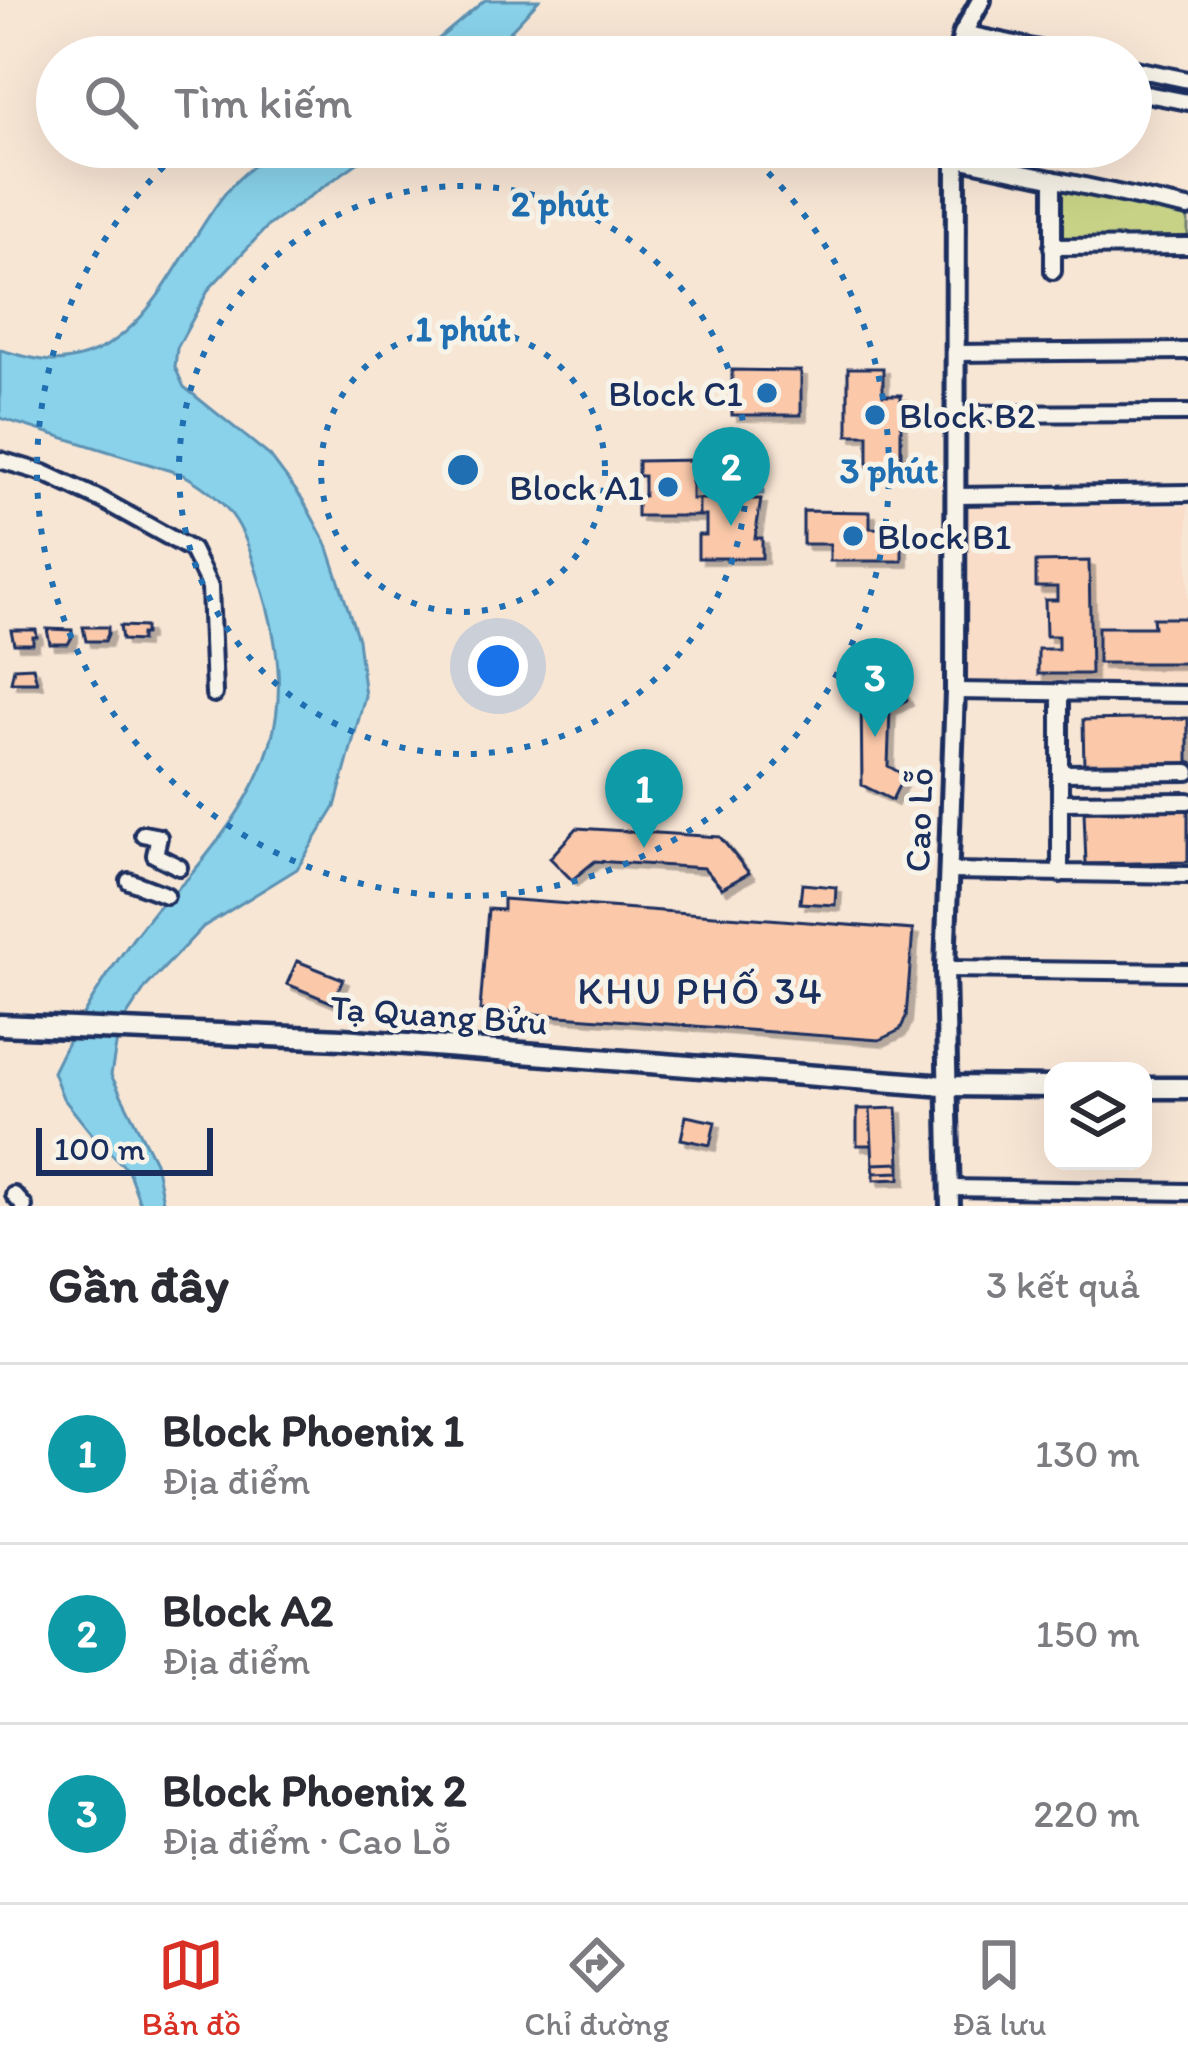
<!DOCTYPE html>
<html lang="vi">
<head>
<meta charset="utf-8">
<style>
  :root { --surface:#fff; --page:#f2f2f3; --text:#2b2b33; --muted:#7c7c81; --line:#e1e1e2; --accent:#d93025 }
  body { margin:0; font-family:Itim,sans-serif; background:var(--page); color:var(--text) }
  .controls { position:absolute; right:36px; bottom:36px; display:grid; overflow:hidden; border-radius:24px; box-shadow:0 12px 48px #0002 }
  .controls button { width:108px; height:108px; display:grid; place-items:center; padding:0; border:0; border-bottom:3px solid var(--line); background:var(--surface); color:var(--text); font:60px sans-serif }
  .scale { position:absolute; left:36px; bottom:30px; width:177px; box-sizing:border-box; padding-left:12px; border:6px solid #1b2f5e; border-top:0; font-size:33px; line-height:42px; white-space:nowrap; color:#1b2f5e; -webkit-text-stroke:9px #f7f3e8; paint-order:stroke }
  .you { position:absolute; left:498px; top:666px; width:42px; height:42px; margin:-30px; border:9px solid #fff; border-radius:50%; background:#1a73e8; box-shadow:0 0 0 18px #1a73e833 }
  .badge { display:grid; place-items:center; width:78px; height:78px; border-radius:50%; background:var(--accent); color:#fff; font-size:39px; font-weight:700 }
  .pin { position:absolute; translate:-50% -99px; filter:drop-shadow(0 3px 6px #0008) }
  .pin::after { content:''; position:absolute; top:63px; width:42px; height:36px; background:inherit; clip-path:polygon(0 0,100% 0,50% 100%) }
  .list { margin:0; padding:0; list-style:none }
  h2 { display:flex; justify-content:space-between; align-items:center; height:156px; margin:0; padding:0 48px; font-size:51px }
  h2 small { font-size:39px; font-weight:400; color:var(--muted) }
  .list li { display:grid; grid-template-columns:78px 1fr auto; gap:36px; align-items:center; box-sizing:border-box; height:180px; padding:0 48px; border-top:3px solid var(--line) }
  .list b { display:block; font-size:45px; white-space:nowrap }
  .list p { margin:0; font-size:39px; white-space:nowrap; color:var(--muted) }
  .list em { font-size:39px; font-style:normal; color:var(--muted) }
  .icon { flex:none; width:66px; height:66px; fill:none; stroke:currentColor; stroke-width:2; stroke-linecap:round; stroke-linejoin:round }
  .map { position:relative; flex:none; width:1188px; height:1206px; overflow:hidden }
  .search { position:absolute; background:var(--surface); box-shadow:0 12px 48px #0002; left:36px; right:36px; top:36px; height:132px; display:flex; align-items:center; gap:30px; box-sizing:border-box; padding:0 42px; border-radius:66px; color:var(--muted); font-size:45px }
  .sheet { height:696px; background:var(--surface) }
  nav { display:flex; justify-content:space-around; align-items:center; box-sizing:border-box; height:168px; border-top:3px solid var(--line); background:var(--surface); font-size:33px; color:var(--muted) }
  nav a { display:grid; justify-items:center; gap:6px }
  nav .on { color:var(--accent) }
  .map>svg:first-child { display:block }
  .built { fill:#f9ddc8 }
  .green { fill:#c7d286; stroke:#718072; stroke-width:3 }
  .water { fill:#89d2ea; stroke:#5d91b2; stroke-width:3 }
  .building { fill:#fbc9aa; stroke:#1b2f5e; stroke-width:3; filter:url(#shadow) }
  .lines { fill:none; stroke-linecap:round; stroke-linejoin:round }
  .minor-casing { stroke:#1b2f5e; stroke-width:22 }
  .tertiary-casing { stroke:#1b2f5e; stroke-width:26 }
  .secondary-casing { stroke:#1b2f5e; stroke-width:27 }
  .minor { stroke:#f7f3e8; stroke-width:14 }
  .tertiary { stroke:#f7f3e8; stroke-width:16 }
  .secondary { stroke:#f7f3e8; stroke-width:18 }
  .ring { fill:none; stroke:#1f6fb2; stroke-width:6; stroke-dasharray:6 12 }
  .poi-dot { fill:#1f6fb2; stroke:#f7f3e8; stroke-width:4.5 }
  .labels { text-anchor:middle; stroke-width:10; stroke-linejoin:round; paint-order:stroke }
  .poi-label { font-size:36px; fill:#1b2f5e; stroke:#f7f3e8; text-anchor:end }
  .street-label { font-size:36px; fill:#1b2f5e; stroke:#f7f3e8 }
  .neighbourhood-label { font-size:39px; letter-spacing:3px; fill:#1b2f5e; stroke:#f7f3e8 }
  .centre { fill:#1f6fb2; stroke:#f7f3e8; stroke-width:6 }
  .ring-label { font-size:36px; text-anchor:middle; font-weight:bold; fill:#1f6fb2; stroke:#f7f3e8; stroke-width:10; stroke-linejoin:round; paint-order:stroke }
</style>
</head>
<body>
<div class="map">
<svg width="1188" height="1206" viewBox="0 0 1188 1206">
  <defs>
    <filter id="shadow"><feDropShadow dx="5.5" dy="5.5" stdDeviation="0" flood-color="#0004"/></filter>
  </defs>
  <rect width="100%" height="100%" fill="#f8e6d5"/>
  <filter id="ink" filterUnits="userSpaceOnUse"><feTurbulence type="fractalNoise" baseFrequency=".00833" numOctaves="2"/><feDisplacementMap in="SourceGraphic" scale="24" xChannelSelector="R" yChannelSelector="G"/><feConvolveMatrix kernelMatrix="1 2 1 2 8 2 1 2 1" color-interpolation-filters="sRGB"/></filter>
  <g filter="url(#ink)">
    <!-- built -->
    <path class="built" d="M966 505 1188 506V684H966Z"/>
    <!-- green -->
    <path class="green" d="M1061 190 1188 216V241L1057 243 1056 194Z"/>
    <!-- water -->
    <path class="water" d="M485 0H539L486 57H417Z
      M277 147H380L268 226 209 289 177 348 175 367 184 387 270 456 303 500 327 545 358 639 365 696 335 807 297 869 203 927 146 987 119 1028 111 1075 155 1162 164 1206H141L128 1170 95 1138 63 1098 53 1072C80 1015 116 958 156 909 166 898 179 888 189 877 269 781 300 716 263 592 245 534 240 507 184 475L0 418V350C17 354 37 361 55 361 148 357 178 249 228 190 242 173 260 161 277 147Z
      M716 466H762L763 494H717Z"/>
    <!-- building -->
    <path class="building" d="M848 368H883V395H901V468L868 467V435H848Z
      M732 370 801 371V415H732Z
      M699 460V478H692V499H699V516H637V496H644V476H638V461Z
      M699 499H761L755 538H762V558H698V535H706V516H699Z
      M803 511 870 512V528L902 529V561H830V544H803Z
      M1089 561 1091 674H1038V649H1058V636H1046L1045 600H1057V587H1036V562Z
      M1153 618H1188V663H1098V627H1154Z
      M120 626 145 627V634H141V641L122 640Z
      M83 627H108V634L105 641H86Z
      M47 629 72 630V637L68 644H50Z
      M11 630H36L37 637H33V644H14Z
      M33 667 37 682H11L14 668Z
      M892 673 907 700 890 709 888 766 904 775 892 800 862 785 861 690Z
      M1188 718V766L1084 767 1083 720Z
      M1188 809V862L1086 864 1084 811Z
      M577 828 720 837 749 873 722 888 704 868 595 861 572 880 550 858Z
      M802 884 836 887 835 905 800 903Z
      M503 899 913 930 906 1017 900 1030 879 1040 480 1010 488 909 503 910Z
      M297 961 343 979 333 1003 287 984Z
      M897 1108 900 1163 873 1164 870 1109Z
      M857 1109H870L872 1145H857Z
      M686 1116 715 1122 710 1145 681 1139Z
      M900 1163V1172L874 1173 873 1164Z
      M900 1172V1179L874 1180V1173Z"/>
    <g class="lines">
      <defs>
        <path id="minor" d="M963 33 1077 57
          M1131 68 1188 80
          M1131 91 1188 102
          M957 159 1188 208
          M1053 179V271
          M1052 247 1188 246
          M957 353 1188 351
          M957 414 1188 413
          M0 460 44 473 102 500 192 550 210 587 214 694
          M957 496 1188 493
          M955 691 1188 694
          M1060 773 1188 772
          M1060 802 1188 801
          M143 834 159 837 155 855 179 867
          M950 871 1188 875
          M1060 874V692
          M129 881 166 895
          M945 969 1188 972
          M950 1188 1188 1192
          M14 1195 24 1206"/>
        <path id="tertiary" d="M958 57 963 33 981 0
          M950 1206 945 969 955 691 956 147"/>
        <path id="secondary" d="M0 1025 342 1039 946 1086 1053 1087
          M1143 1088H1188"/>
      </defs>
      <!-- minor casing -->
      <use href="#minor" class="minor-casing"/>
      <!-- tertiary casing -->
      <use href="#tertiary" class="tertiary-casing"/>
      <!-- secondary casing -->
      <use href="#secondary" class="secondary-casing"/>
      <!-- minor -->
      <use href="#minor" class="minor"/>
      <!-- tertiary -->
      <use href="#tertiary" class="tertiary"/>
      <!-- secondary -->
      <use href="#secondary" class="secondary"/>
    </g>
  </g>
  <!-- distance rings -->
  <g class="ring">
    <circle cx="463" cy="470" r="142"/>
    <circle cx="463" cy="470" r="284"/>
    <path d="M360 57A426 426 0 0 1 566 57M742 148A426 426 0 1 1 184 148"/>
  </g>
  <!-- markers -->
  <g class="poi-dot">
    <circle cx="767" cy="393" r="12"/>
    <circle cx="875" cy="415" r="12"/>
    <circle cx="668" cy="487" r="12"/>
    <circle cx="853" cy="536" r="12"/>
  </g>
  <g class="labels">
    <!-- poi labels -->
    <g class="poi-label">
      <text x="743" y="406">Block C1</text>
      <text x="899" y="428" text-anchor="start">Block B2</text>
      <text x="644" y="500">Block A1</text>
      <text x="877" y="549" text-anchor="start">Block B1</text>
    </g>
    <!-- street labels -->
    <g class="street-label">
      <text transform="translate(918 820) rotate(-88)" y="13">Cao Lỗ</text>
      <text transform="translate(439 1014) rotate(4)" y="13">Tạ Quang Bửu</text>
    </g>
    <!-- neighbourhood labels -->
    <g class="neighbourhood-label">
      <text x="701" y="1004">KHU PHỐ 34</text>
    </g>
  </g>
  <circle cx="463" cy="470" r="18" class="centre"/>
  <g class="ring-label">
    <text x="560" y="216">2 phút</text>
    <text x="463" y="341">1 phút</text>
    <text x="889" y="483">3 phút</text>
  </g>
</svg>
<div class="controls">
<button><svg class="icon" aria-label="layers" viewBox="0 0 24 24"><path d="M12 4l9 5-9 5-9-5zM3 14l9 5 9-5"/></svg></button>
</div>
<div class="scale">100 m</div>
<div class="you"></div>
<div class="pin badge" style="left:644px;top:848px;background:#0f9aa8">1</div>
<div class="pin badge" style="left:731px;top:526px;background:#0f9aa8">2</div>
<div class="pin badge" style="left:875px;top:737px;background:#0f9aa8">3</div>
<div class="search"><svg class="icon" aria-label="search" viewBox="0 0 24 24"><circle cx="10" cy="10" r="6"/><path d="M15 15l6 6"/></svg>Tìm kiếm</div>
</div>
<section class="sheet">
<h2>Gần đây<small>3 kết quả</small></h2>
<ul class="list">
<li><span class="badge" style="background:#0f9aa8">1</span><div><b>Block Phoenix 1</b><p>Địa điểm</p></div><em>130 m</em></li>
<li><span class="badge" style="background:#0f9aa8">2</span><div><b>Block A2</b><p>Địa điểm</p></div><em>150 m</em></li>
<li><span class="badge" style="background:#0f9aa8">3</span><div><b>Block Phoenix 2</b><p>Địa điểm · Cao Lỗ</p></div><em>220 m</em></li>
</ul>
</section>
<nav>
<a class="on"><svg class="icon" aria-label="map" viewBox="0 0 24 24"><path d="M3 6l6-2 6 2 6-2v14l-6 2-6-2-6 2zM9 4v14M15 6v14"/></svg>Bản đồ</a>
<a><svg class="icon" aria-label="directions" viewBox="0 0 24 24"><path d="M12 3l9 9-9 9-9-9zM9 14v-3h6M13 9l2 2-2 2"/></svg>Chỉ đường</a>
<a><svg class="icon" aria-label="saved" viewBox="0 0 24 24"><path d="M7 4h10v16l-5-4-5 4z"/></svg>Đã lưu</a>
</nav>
</body>
</html>
